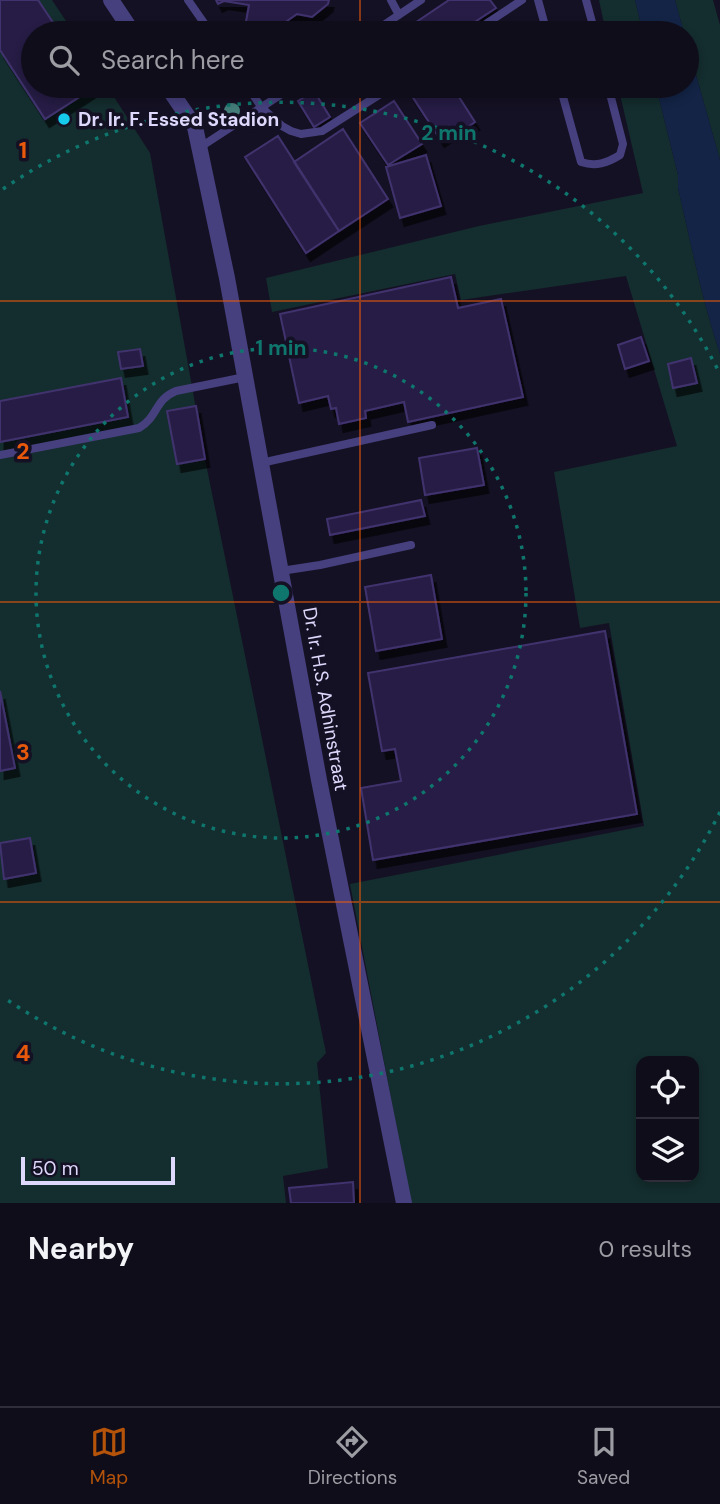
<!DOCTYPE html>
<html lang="en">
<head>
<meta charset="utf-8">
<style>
  :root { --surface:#100d1b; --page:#191624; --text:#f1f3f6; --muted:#9c9ca3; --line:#302d3a; --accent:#b45309 }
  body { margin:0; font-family:"DM Sans",sans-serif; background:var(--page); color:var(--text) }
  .controls { position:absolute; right:21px; bottom:21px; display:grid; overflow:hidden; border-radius:14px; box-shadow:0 4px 10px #0003 }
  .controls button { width:63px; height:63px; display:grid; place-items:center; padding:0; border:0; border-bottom:2px solid var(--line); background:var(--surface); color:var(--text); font:35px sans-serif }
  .scale { position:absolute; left:21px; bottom:18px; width:154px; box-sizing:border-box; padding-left:7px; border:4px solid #ded8fc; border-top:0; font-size:19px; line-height:24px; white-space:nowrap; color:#ded8fc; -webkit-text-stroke:5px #151124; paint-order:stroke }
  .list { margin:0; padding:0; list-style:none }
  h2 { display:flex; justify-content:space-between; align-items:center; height:91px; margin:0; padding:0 28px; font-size:30px }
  h2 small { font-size:23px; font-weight:400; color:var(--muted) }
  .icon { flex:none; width:38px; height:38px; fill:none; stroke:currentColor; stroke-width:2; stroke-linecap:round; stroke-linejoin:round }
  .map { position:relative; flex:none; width:720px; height:1203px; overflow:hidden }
  .search { position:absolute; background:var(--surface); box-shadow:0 4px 10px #0003; left:21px; right:21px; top:21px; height:77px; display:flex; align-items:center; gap:18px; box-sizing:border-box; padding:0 24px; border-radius:38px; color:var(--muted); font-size:26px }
  .sheet { height:203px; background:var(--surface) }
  nav { display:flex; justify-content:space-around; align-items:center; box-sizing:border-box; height:98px; border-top:2px solid var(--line); background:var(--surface); font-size:19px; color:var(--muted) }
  nav a { display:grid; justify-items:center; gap:4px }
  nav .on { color:var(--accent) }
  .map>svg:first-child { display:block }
  .green { fill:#142d2e; fill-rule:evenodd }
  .water { fill:#132446 }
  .building { fill:#281f44; stroke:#41336e; stroke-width:2; filter:url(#shadow) }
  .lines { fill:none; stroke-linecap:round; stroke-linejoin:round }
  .lane { stroke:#46407f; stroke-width:8 }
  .street { stroke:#46407f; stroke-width:16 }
  .tree { fill:#447d7a }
  .grid { fill:none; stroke:#e8590c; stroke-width:2; stroke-opacity:0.55 }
  .ring { fill:none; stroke:#0f766e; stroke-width:3.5; stroke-dasharray:3.5 7 }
  .poi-dot { fill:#15caeb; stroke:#151124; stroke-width:2.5 }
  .labels { text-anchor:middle; stroke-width:7; stroke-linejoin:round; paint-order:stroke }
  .poi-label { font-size:19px; font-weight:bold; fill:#ded8fc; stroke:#151124; text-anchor:start }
  .street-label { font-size:19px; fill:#ded8fc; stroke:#151124 }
  .grid-label { font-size:23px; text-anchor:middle; font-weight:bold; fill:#e8590c; stroke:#151124; stroke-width:7; stroke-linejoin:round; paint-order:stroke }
  .centre { fill:#0f766e; stroke:#151124; stroke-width:3.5 }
  .ring-label { font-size:21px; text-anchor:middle; font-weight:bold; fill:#0f766e; stroke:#151124; stroke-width:7; stroke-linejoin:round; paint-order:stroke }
</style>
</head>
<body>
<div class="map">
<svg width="720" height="1203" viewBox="0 0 720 1203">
  <defs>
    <filter id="shadow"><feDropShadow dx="4.5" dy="8" stdDeviation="0" flood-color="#0009"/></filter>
  </defs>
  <rect width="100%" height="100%" fill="#151124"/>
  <!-- green -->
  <path class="green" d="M0 0H52L74 33H33V86H107L150 153 205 459 326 1053 317 1063 328 1168 283 1176 286 1203H0Z
    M599 0H635L643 33H606Z
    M675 0H713L720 25V160L687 43V33H684Z
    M618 86H656L678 175V188C691 244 702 300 720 354V1203H411L350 884 644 826 609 623 580 628 554 472 677 446 626 276 461 300 455 274 272 312 266 278 479 226 643 193ZM641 1061H694V1177H641Z"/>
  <!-- water -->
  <path class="water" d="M635 0H675L684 33H643Z
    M687 43 720 160V354C702 300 691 244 678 188V175L656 86H687Z"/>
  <!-- building -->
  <path class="building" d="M0 0H38L60 33H33V86L95 87 45 119 0 50Z
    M216 0H329L328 4 312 17 297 14 287 21 285 33H239L238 31 245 27 249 5 224 1 218 4Z
    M449 0H490L496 8 458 33H400Z
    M417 86H452L475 122 458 134 455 129 440 139 410 93 418 88Z
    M314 91 330 117 314 127 298 101Z
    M394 101 422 144 388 165 360 123Z
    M343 129 388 199 339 231 294 162Z
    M278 136 339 231 306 253 245 157Z
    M426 155 441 206 400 218 386 167Z
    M451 277 458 308 501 299 523 397 408 422 404 402 365 411 366 418 339 424 336 408 331 409 328 396 299 403 280 314Z
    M641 337 649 361 625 369 618 345Z
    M140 349 143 366 121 369 118 352Z
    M691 358 697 383 673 388 668 364Z
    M121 378 128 417 0 442V401Z
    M196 406 205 459 177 464 167 411Z
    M477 448 484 485 425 495 419 458Z
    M421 500 425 516 330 535 327 519Z
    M431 575 442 639 376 651 365 587Z
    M605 631 637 814 373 860 361 788 401 781 395 749 382 751 368 673Z
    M0 691 15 768 0 771Z
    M30 838 36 873 4 879 0 843Z
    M353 1182 354 1203H291L289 1188Z"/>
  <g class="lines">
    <!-- lane -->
    <path class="lane" d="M188 0 211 33
      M391 0 399 15
      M538 0 547 33
      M586 0 595 33
      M490 21 494 33
      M372 33 421 0
      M472 33 522 0
      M247 86 262 108 282 126 291 131 301 134 322 131 393 86
      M560 86 581 162C596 167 607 163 620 155L623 144 608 86
      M199 148 294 86
      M0 455 139 428C159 416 154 400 176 391L245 377
      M261 463 432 425
      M281 571 320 565 411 545"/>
    <!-- street -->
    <path class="street" d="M111 0 133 33
      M167 86 195 127 227 278 319 780 404 1203"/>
  </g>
  <!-- trees -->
  <circle class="tree" cx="232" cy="111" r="8"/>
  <!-- grid -->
  <path class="grid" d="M360 0V33M360 86V1203M0 301H720M0 602H720M0 902H720"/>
  <!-- distance rings -->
  <g class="ring">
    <circle cx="281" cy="593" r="245"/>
    <path d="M720 812A490 490 0 0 1 3 997M3 189A490 490 0 0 1 720 374"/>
  </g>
  <!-- markers -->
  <circle class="poi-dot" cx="64" cy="119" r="7"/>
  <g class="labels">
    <!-- poi labels -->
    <g class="poi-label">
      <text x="78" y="126">Dr. Ir. F. Essed Stadion</text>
    </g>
    <!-- street labels -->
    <g class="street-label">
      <text transform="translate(326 699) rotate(80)" y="7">Dr. Ir. H.S. Adhinstraat</text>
    </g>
  </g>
  <g class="grid-label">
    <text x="23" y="158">1</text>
    <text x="23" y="459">2</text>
    <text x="23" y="760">3</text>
    <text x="23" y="1061">4</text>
  </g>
  <circle cx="281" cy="593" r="10" class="centre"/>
  <g class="ring-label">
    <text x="449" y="140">2 min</text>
    <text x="281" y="355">1 min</text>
  </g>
</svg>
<div class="controls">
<button><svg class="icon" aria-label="locate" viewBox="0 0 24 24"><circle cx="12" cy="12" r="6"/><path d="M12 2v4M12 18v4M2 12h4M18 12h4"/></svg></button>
<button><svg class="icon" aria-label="layers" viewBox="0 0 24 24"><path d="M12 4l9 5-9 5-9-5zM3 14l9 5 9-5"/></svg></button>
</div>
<div class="scale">50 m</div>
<div class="search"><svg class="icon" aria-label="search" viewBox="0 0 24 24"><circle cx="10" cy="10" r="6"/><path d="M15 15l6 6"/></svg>Search here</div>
</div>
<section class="sheet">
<h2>Nearby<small>0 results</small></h2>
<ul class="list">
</ul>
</section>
<nav>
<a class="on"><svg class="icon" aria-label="map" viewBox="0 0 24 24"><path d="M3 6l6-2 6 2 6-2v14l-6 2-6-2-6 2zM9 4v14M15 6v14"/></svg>Map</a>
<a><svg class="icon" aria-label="directions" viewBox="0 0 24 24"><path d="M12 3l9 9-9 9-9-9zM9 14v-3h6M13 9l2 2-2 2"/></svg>Directions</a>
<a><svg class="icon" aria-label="saved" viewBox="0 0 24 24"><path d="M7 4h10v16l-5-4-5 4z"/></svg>Saved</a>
</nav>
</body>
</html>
